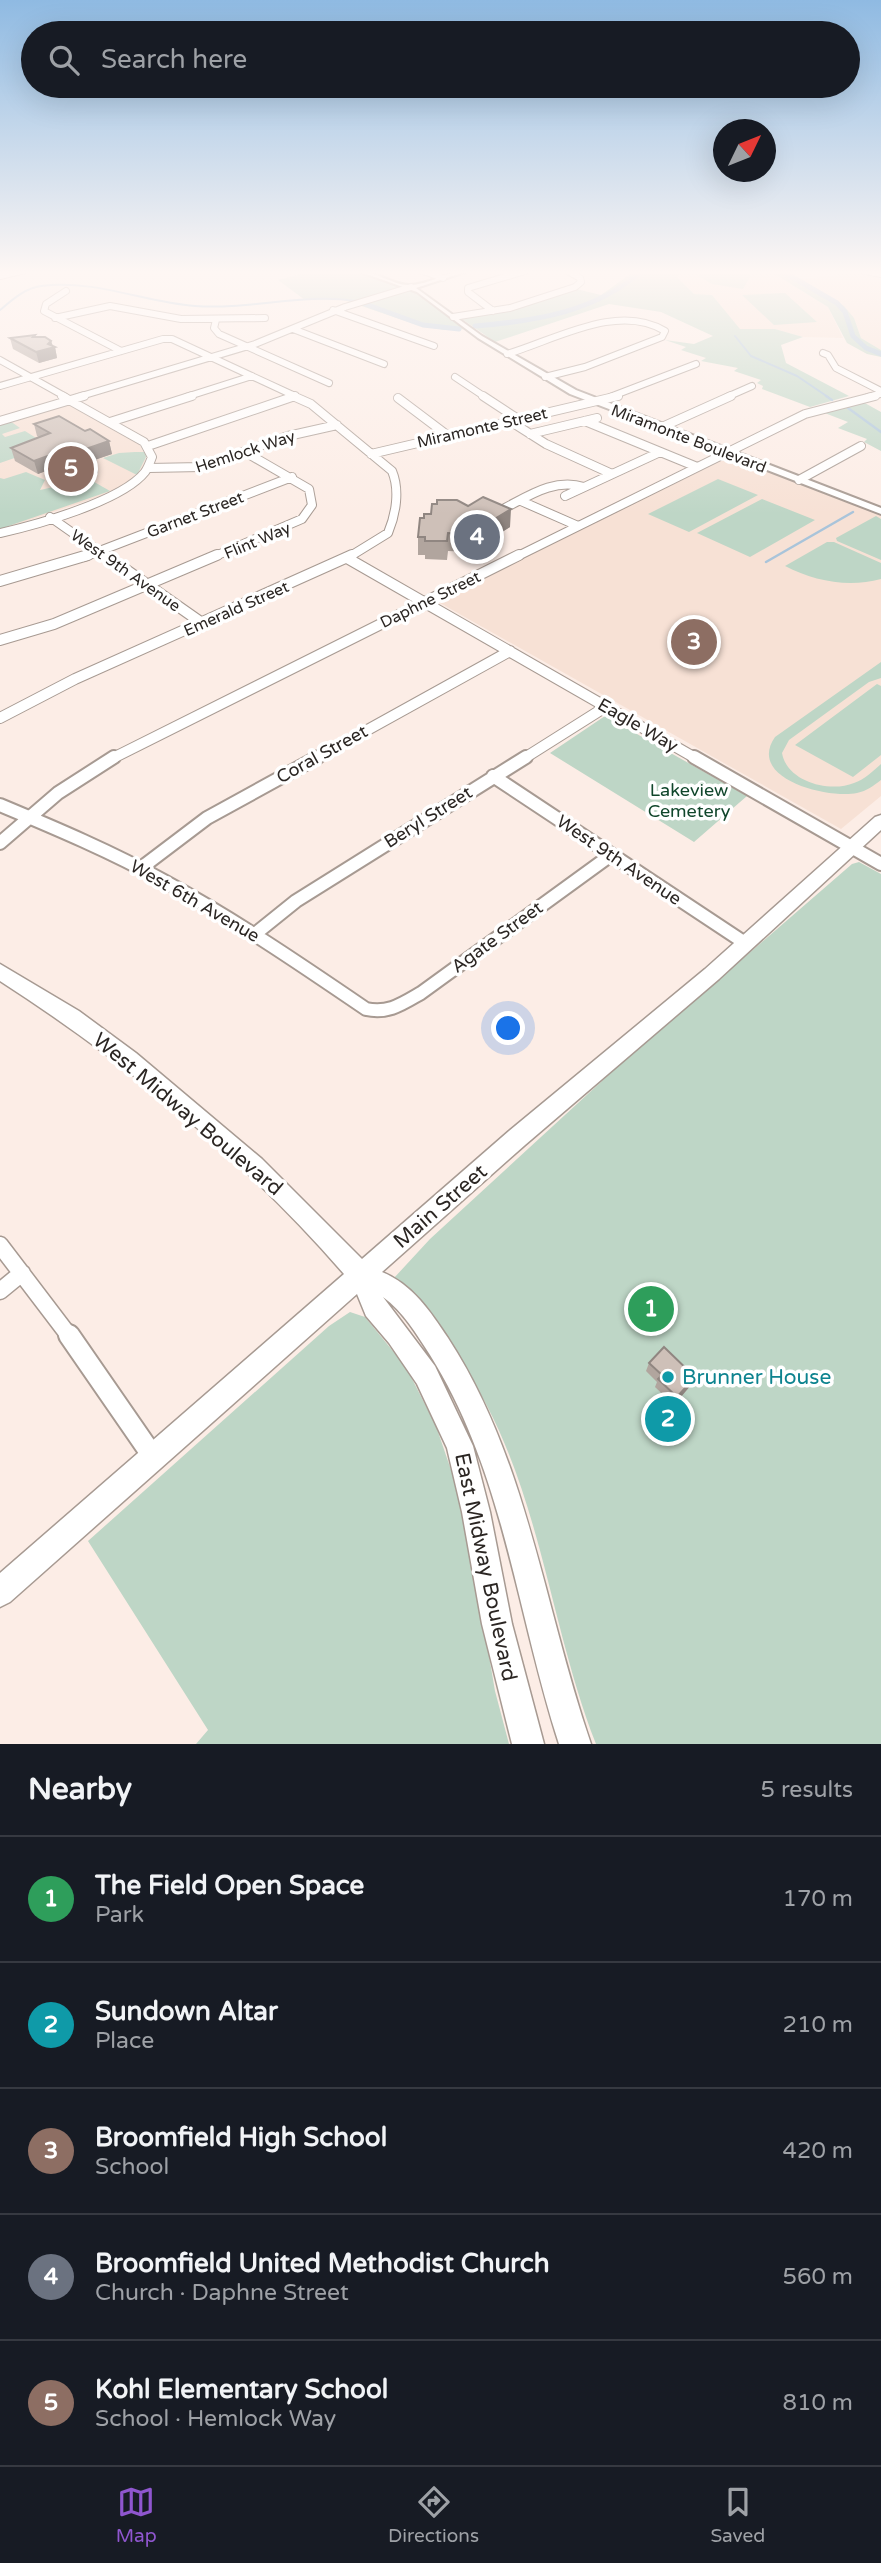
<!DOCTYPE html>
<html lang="en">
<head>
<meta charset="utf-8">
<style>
  :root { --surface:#171b24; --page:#20242c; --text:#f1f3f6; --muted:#9ea1a6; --line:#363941; --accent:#8f56ce }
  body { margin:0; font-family:"Varela Round",sans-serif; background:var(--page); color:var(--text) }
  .compass { position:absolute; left:713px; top:119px; width:63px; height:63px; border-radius:50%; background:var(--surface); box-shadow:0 7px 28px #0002; rotate:47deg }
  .you { position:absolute; left:509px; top:1029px; width:24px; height:24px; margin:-18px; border:5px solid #fff; border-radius:50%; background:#1a73e8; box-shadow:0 0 0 10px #1a73e833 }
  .badge { display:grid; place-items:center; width:46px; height:46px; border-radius:50%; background:var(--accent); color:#fff; font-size:23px; font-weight:700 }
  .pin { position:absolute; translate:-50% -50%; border:4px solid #fff; box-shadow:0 2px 7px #0006 }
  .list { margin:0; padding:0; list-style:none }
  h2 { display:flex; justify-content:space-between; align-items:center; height:91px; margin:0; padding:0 28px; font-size:30px }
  h2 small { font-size:23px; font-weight:400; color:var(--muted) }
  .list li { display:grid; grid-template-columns:46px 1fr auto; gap:21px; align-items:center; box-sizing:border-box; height:126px; padding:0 28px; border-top:2px solid var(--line) }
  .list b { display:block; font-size:26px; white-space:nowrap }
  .list p { margin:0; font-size:23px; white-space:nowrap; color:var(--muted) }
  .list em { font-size:23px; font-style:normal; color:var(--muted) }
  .icon { flex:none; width:38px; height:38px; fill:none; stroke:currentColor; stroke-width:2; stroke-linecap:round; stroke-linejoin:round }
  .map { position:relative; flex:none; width:881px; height:1744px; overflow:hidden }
  .search { position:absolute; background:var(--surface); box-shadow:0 7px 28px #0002; left:21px; right:21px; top:21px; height:77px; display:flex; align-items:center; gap:18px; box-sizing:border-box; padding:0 24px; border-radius:38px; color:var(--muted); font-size:26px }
  .sheet { height:721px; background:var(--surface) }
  nav { display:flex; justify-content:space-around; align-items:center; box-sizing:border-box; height:98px; border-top:2px solid var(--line); background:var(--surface); font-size:19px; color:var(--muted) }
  nav a { display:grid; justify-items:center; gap:4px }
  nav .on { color:var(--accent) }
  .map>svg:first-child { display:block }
  .built { fill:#f7e1d5 }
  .green { fill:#bed6c6 }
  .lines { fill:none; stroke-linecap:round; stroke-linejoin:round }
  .stream-far1 { stroke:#a9c4da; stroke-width:2 }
  .stream { stroke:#a9c4da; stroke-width:2.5 }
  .canal { stroke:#a9c4da; stroke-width:5 }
  .minor-far5-casing { stroke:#a79a92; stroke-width:8 }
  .minor-far4-casing { stroke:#a79a92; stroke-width:10 }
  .minor-far3-casing { stroke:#a79a92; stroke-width:12 }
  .minor-far2-casing { stroke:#a79a92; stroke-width:16 }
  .minor-far1-casing { stroke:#a79a92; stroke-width:19 }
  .minor-casing { stroke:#a79a92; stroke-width:24 }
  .tertiary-casing { stroke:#a79a92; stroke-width:4 }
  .secondary-casing { stroke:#a79a92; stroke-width:3 }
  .minor-far5 { stroke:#fff; stroke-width:6 }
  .minor-far4 { stroke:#fff; stroke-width:8 }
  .minor-far3 { stroke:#fff; stroke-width:10 }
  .minor-far2 { stroke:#fff; stroke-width:12 }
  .minor-far1 { stroke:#fff; stroke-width:16 }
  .minor { stroke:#fff; stroke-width:20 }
  .tertiary { fill:#fff; fill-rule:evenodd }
  .secondary { fill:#fff; fill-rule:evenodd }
  .wall { fill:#b1a59e }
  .shaded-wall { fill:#908681 }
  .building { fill:#cec0b8; stroke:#908681; stroke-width:2 }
  .culture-dot { fill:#0f9aa8; stroke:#fff; stroke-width:2.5 }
  .labels { text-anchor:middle; stroke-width:7; stroke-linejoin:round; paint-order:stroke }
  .far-street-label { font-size:16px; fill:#2b2623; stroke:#fff }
  .street-label { font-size:18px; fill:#2b2623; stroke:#fff }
  .park-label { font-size:18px; fill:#10462b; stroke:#fff }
  .near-street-label { font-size:21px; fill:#2b2623; stroke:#fff }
  .near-culture-label { font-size:21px; fill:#0d838f; stroke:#fff; text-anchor:start }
</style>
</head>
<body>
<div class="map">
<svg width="881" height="1744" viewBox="0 0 881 1744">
  <rect width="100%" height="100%" fill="#fcede6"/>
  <!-- built -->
  <path class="built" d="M696 270 773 273 828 307 843 338 803 337 775 329 740 330 712 295 694 294 676 275Z
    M842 270 881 274V350L861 338 854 318 800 279 837 275Z
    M69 403 139 444 146 457 142 471 128 483 110 493 0 530V424Z
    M728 452 881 514V796L841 829 440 603 439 601Z"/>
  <!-- green -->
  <path class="green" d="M316 270H358L407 286 469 329 445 330 417 325 341 299 305 300 278 280Z
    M636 270H696L676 276 694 294 712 295 740 329H775L803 337 781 345 786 363 849 396 810 407 762 389 763 386 757 383 761 380 734 371 738 368 701 361 706 358 681 350 686 347 665 340 694 344 713 336 661 312 609 304 495 342 462 319 576 289 601 295Z
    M702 270 751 275 743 289 712 284 698 276Z
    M757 270H786L844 306 854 318 861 338 881 350V357L867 354 847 343 828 307 773 273Z
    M785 293 817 322 774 325 742 295Z
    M863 402 881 412V451L864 442 867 439 838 428 848 422 822 412Z
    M10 421 20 428 2 434 5 437 25 431 49 446 0 463V425Z
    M135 452H145L146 457 137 475 103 458 119 453Z
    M26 472 45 480 40 490 89 479 110 491 0 529V478L4 479Z
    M718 479 758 495 689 532 648 514Z
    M762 499 815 520 750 557 697 533Z
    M876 516 881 519V560L837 541 836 538Z
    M827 542H834L881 563V579C848 588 814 581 785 566Z
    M881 662V678L869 682 789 740 782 753C787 782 830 793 854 783 864 780 873 771 881 764V780C873 786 867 791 857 793 828 799 746 779 775 737Z
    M877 684 881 686V755L853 777 795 745Z
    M605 716 747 796 694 842 550 753Z
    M859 862 881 874V1744H596C553 1634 542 1511 487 1406 463 1358 428 1318 394 1278L430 1239 614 1070 852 864Z
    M350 1312 365 1317 406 1367 436 1426 464 1508 495 1691 509 1744H196L208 1730 88 1541 329 1326Z"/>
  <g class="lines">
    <!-- stream-far1 -->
    <path class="stream-far1" d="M0 310C12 300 25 288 41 286 94 279 144 302 195 306 249 310 302 293 356 301
      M735 336 751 356 797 376 828 397"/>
    <!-- stream -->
    <path class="stream" d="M826 396 832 400
      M848 408 881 432
      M766 562 853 512"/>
    <!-- canal -->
    <path class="canal" d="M780 270 837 303 845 312 853 336 866 348 881 354
      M365 304 423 325 459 329
      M475 326C536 321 596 312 643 270"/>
    <defs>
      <path id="minor-far5" d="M420 270 443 278
        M861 270 881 274
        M0 276 25 270
        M66 291 46 304 44 311 121 351
        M333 310 434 346
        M493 311 468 292V288L528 270
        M453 317 510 308 575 287 581 282 580 278 566 270
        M55 318 110 306 181 319 265 318
        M216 320 214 328 219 334 329 383
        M293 329 384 364
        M823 353 828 355 836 368 881 391
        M507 354C555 340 618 302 665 331L662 337 585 367 545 377
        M0 360 66 397
        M455 377 485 397
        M0 386 163 339H172L297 397
        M78 397 255 344 345 307 411 287
        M186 397 252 376
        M291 397 295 396
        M610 397 696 364
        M727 397 752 386
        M868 397 881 394"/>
      <path id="minor-far4" d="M293 396 311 404 392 471C400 490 396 514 388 533L349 557
        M483 396 518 419
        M398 398 447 435
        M0 421 84 396
        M510 421 546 444 612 474
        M585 421 697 467
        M110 422 192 396
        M662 427 731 396
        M530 434 597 418
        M148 446 295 396
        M371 454 618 396
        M149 468 201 467 288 436 337 425
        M799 480 861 446
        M565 496 660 452
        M521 501 578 526
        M505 508C530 495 555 478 584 487
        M50 517 107 557
        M0 533C36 525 122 501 145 472 148 468 150 462 152 457L144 442 62 396
        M84 557 292 477
        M213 557 302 519 312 505 309 489 245 452
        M516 557 805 414 875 396"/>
      <path id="minor-far3" d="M105 555 202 623
        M347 558 697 759
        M0 581 88 555
        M0 640 54 624 217 555
        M0 718 75 679 352 555
        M111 759 519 555
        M315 759 510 651
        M523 759 607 706"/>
      <path id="minor-far2" d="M694 757 881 864
        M493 776 745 943
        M0 805C55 828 112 852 164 881 234 919 300 964 366 1009 388 1014 402 1004 421 993L611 855
        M0 843 58 793 114 757
        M141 868 207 818 318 757
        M255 934 296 901 526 757"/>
      <path id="minor-far1" d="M0 1245 70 1337
        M0 1291 22 1273"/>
      <path id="minor" d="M69 1335 154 1458"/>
      <path id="tertiary" d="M355 270C374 270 394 286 410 285 429 285 449 270 471 270L416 288 482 336 576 390 881 508V514L570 394 478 338 417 292Z"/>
      <path id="secondary" d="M881 815V830L719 979 525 1145 382 1272C413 1285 430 1311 448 1338 528 1461 544 1608 591 1744H559C516 1612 505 1475 430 1355 417 1335 403 1311 383 1297L435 1366 473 1446 490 1512 512 1624 544 1744H512L482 1624 462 1512 447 1448 417 1384 389 1343 366 1316 357 1294 10 1602 0 1607V1573L344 1274C246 1161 126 1062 0 981V964L79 1011 136 1053 262 1159 362 1259 509 1131 705 969 875 817Z"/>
    </defs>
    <!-- minor-far5 casing -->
    <use href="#minor-far5" class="minor-far5-casing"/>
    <!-- minor-far4 casing -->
    <use href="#minor-far4" class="minor-far4-casing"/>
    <!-- minor-far3 casing -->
    <use href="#minor-far3" class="minor-far3-casing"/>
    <!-- minor-far2 casing -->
    <use href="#minor-far2" class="minor-far2-casing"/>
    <!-- minor-far1 casing -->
    <use href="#minor-far1" class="minor-far1-casing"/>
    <!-- minor casing -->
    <use href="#minor" class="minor-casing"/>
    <!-- tertiary casing -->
    <use href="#tertiary" class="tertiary-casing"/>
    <!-- secondary casing -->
    <use href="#secondary" class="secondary-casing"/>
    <!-- minor-far5 -->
    <use href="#minor-far5" class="minor-far5"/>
    <!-- minor-far4 -->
    <use href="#minor-far4" class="minor-far4"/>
    <!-- minor-far3 -->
    <use href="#minor-far3" class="minor-far3"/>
    <!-- minor-far2 -->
    <use href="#minor-far2" class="minor-far2"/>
    <!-- minor-far1 -->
    <use href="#minor-far1" class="minor-far1"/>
    <!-- minor -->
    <use href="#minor" class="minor"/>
    <!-- tertiary -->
    <use href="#tertiary" class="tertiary"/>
    <!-- secondary -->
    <use href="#secondary" class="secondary"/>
  </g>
  <!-- wall -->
  <path class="wall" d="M35 335V337L51 341 53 346 55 347 57 358 39 363 13 349 10 338Z
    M34 424 85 431 109 441 112 454 94 460 98 473 82 480 77 481 56 467 38 474 15 461 11 448 39 437 37 436Z
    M468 506 510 527 483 544 474 541 473 552 448 551 447 560 425 559V555H418V537L424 518 431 514Z
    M649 1363 695 1377 691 1385 674 1405 655 1387 657 1382 646 1371Z"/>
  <!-- shaded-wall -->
  <path class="shaded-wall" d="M51 341 53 347H55L57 358 39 363 36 352Z
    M109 441 112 454 83 464 80 451Z
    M53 454 56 467 38 474 34 461Z
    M95 460 98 473 77 481 74 468Z
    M511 509 510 527 483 544V526Z
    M695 1377 691 1385 674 1405 677 1397Z"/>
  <!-- building -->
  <path class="building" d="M35 335 33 337H45L51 341 48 344 55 347 36 352 10 338Z
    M59 416 85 431 90 429 109 441 80 451 95 460 74 468 53 454 34 461 11 448 50 433 34 424Z
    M483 497 511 509 483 526 474 523V534L448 533 447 541H425V537H418L420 518H424V514H431L432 504H437V500H457L468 506Z
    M664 1347 695 1377 677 1397 658 1379 662 1375 649 1363Z"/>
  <!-- sky -->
  <linearGradient id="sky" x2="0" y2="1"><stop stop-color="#8fbae2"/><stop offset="0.53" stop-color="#fef7f4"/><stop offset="1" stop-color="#fef7f4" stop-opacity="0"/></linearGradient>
  <rect width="881" height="514" fill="url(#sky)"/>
  <!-- markers -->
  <circle class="culture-dot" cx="668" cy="1377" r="7"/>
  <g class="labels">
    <!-- far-street labels -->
    <g class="far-street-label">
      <text transform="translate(482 427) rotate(-13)" y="6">Miramonte Street</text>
      <text transform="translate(689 438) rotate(21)" y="6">Miramonte Boulevard</text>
      <text transform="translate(245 451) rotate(-18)" y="6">Hemlock Way</text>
      <text transform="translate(195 514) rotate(-21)" y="6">Garnet Street</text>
      <text transform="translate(257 540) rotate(-23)" y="6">Flint Way</text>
      <text transform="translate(126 570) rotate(35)" y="6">West 9th Avenue</text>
      <text transform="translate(430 599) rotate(-26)" y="6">Daphne Street</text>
      <text transform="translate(236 608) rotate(-24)" y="6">Emerald Street</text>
    </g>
    <!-- street labels -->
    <g class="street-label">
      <text transform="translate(638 725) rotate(30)" y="6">Eagle Way</text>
      <text transform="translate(322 754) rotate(-29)" y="6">Coral Street</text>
      <text transform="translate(428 817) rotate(-32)" y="6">Beryl Street</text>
      <text transform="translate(619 860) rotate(34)" y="6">West 9th Avenue</text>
      <text transform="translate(195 901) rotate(30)" y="6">West 6th Avenue</text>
      <text transform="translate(497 937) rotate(-36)" y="6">Agate Street</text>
    </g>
    <!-- park labels -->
    <g class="park-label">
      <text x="689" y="796">Lakeview<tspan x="689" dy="21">Cemetery</tspan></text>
    </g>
    <!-- near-street labels -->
    <g class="near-street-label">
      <text transform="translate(188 1114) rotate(40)" y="7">West Midway Boulevard</text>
      <text transform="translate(440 1206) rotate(-41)" y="7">Main Street</text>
      <text transform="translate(486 1567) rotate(78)" y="7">East Midway Boulevard</text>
    </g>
    <!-- near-culture labels -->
    <g class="near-culture-label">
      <text x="682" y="1384">Brunner House</text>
    </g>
  </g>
</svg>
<svg class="compass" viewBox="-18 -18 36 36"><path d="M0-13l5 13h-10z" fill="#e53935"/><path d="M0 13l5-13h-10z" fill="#9ea1a6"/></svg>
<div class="you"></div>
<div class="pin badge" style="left:651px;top:1309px;background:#2e9e5b">1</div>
<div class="pin badge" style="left:668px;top:1419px;background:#0f9aa8">2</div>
<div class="pin badge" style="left:694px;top:642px;background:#8d6e63">3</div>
<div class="pin badge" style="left:477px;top:537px;background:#6b7280">4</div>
<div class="pin badge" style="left:71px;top:469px;background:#8d6e63">5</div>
<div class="search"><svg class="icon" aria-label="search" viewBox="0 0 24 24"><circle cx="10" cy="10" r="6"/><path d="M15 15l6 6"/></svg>Search here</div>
</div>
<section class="sheet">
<h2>Nearby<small>5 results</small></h2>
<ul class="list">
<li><span class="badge" style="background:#2e9e5b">1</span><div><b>The Field Open Space</b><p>Park</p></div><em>170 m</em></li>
<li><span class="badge" style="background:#0f9aa8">2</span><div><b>Sundown Altar</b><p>Place</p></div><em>210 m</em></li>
<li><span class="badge" style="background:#8d6e63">3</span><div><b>Broomfield High School</b><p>School</p></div><em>420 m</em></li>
<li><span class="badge" style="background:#6b7280">4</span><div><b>Broomfield United Methodist Church</b><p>Church · Daphne Street</p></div><em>560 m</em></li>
<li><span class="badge" style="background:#8d6e63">5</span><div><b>Kohl Elementary School</b><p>School · Hemlock Way</p></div><em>810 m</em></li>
</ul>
</section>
<nav>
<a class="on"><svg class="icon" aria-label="map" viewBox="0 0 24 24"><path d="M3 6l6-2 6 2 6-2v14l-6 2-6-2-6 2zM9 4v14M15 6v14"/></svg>Map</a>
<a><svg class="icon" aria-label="directions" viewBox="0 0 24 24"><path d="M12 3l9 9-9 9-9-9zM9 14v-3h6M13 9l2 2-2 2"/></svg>Directions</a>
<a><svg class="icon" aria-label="saved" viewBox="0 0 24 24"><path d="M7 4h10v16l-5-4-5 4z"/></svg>Saved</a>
</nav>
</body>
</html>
